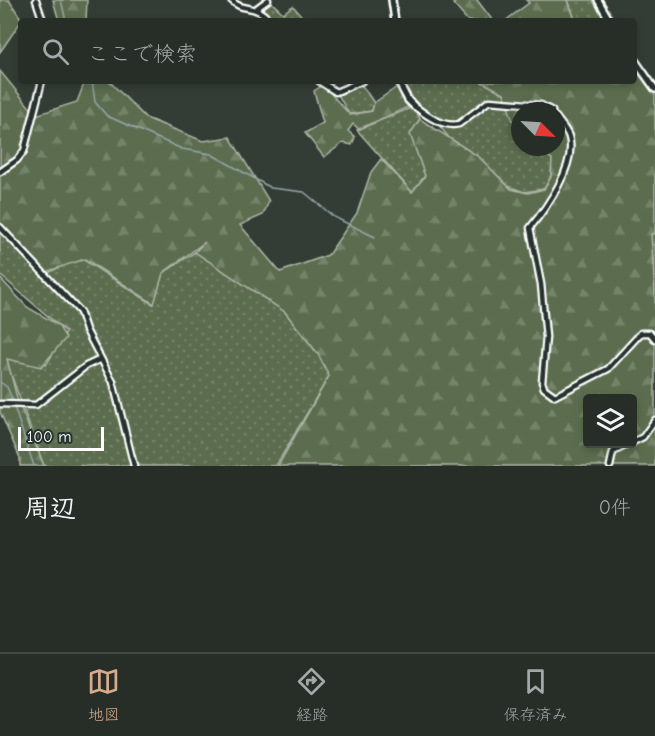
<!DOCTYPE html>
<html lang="ja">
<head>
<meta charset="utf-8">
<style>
  :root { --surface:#272e28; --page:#333a34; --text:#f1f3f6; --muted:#a4a8a8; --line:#434a45; --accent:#d6ab8b }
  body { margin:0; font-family:"Comic Neue","Klee One",sans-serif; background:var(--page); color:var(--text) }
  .controls { position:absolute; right:18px; bottom:18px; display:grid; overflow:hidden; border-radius:6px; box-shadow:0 3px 9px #0003 }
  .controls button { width:54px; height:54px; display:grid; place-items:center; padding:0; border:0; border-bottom:2px solid var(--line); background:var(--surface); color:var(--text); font:30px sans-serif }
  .compass { position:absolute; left:511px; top:102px; width:54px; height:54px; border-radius:50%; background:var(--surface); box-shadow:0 3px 9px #0003; rotate:114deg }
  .scale { position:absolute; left:18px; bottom:15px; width:86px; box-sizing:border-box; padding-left:6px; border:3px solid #fff; border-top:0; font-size:16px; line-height:21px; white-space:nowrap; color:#fff; -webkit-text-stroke:4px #26332d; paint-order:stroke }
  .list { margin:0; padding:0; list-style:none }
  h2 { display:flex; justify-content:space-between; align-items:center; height:78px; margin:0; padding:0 24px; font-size:26px }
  h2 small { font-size:20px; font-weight:400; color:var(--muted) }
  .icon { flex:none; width:33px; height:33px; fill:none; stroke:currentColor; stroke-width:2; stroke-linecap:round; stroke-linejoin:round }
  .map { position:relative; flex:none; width:655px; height:466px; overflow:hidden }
  .search { position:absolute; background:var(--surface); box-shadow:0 3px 9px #0003; left:18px; right:18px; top:18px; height:66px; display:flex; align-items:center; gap:15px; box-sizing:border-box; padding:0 21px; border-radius:6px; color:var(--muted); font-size:22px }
  .sheet { height:186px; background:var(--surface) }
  nav { display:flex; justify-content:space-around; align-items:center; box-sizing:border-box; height:84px; border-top:2px solid var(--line); background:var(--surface); font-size:16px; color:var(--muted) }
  nav a { display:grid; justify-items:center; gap:3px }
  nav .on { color:var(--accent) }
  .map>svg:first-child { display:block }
  .grass { fill:url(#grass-dots); stroke:#aeb6a7; stroke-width:1.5 }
  .forest { fill:url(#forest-firs); stroke:#aeb6a7; stroke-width:1.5; fill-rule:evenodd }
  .pitch { fill:#5c6d4f; stroke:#aeb6a7; stroke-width:1.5 }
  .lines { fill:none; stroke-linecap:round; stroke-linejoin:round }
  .stream { stroke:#94a7aa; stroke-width:1.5 }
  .minor-casing { stroke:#fff; stroke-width:9 }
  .tertiary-casing { stroke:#fff; stroke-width:10 }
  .minor { stroke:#26332d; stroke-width:4.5 }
  .tertiary { stroke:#26332d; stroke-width:5 }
</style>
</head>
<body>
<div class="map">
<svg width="655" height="466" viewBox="0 0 655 466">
  <defs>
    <pattern id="grass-dots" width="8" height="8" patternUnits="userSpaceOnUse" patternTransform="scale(1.5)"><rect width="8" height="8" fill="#5c6d4f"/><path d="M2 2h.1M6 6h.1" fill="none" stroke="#748369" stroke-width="1.8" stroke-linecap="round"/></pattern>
    <pattern id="forest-firs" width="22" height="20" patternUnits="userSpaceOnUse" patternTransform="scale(1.5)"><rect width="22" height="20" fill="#5c6d4f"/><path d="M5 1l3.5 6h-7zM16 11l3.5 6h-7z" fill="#748369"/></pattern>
  </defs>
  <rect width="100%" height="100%" fill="#343d35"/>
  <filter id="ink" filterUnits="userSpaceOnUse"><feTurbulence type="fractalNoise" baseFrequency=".0167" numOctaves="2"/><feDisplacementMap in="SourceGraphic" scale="12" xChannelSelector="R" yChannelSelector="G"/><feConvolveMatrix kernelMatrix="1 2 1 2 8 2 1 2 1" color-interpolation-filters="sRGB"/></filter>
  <g filter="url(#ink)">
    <!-- grass -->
    <path class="grass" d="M269 0 283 13 293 6 306 21H268L259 8Z
      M568 0H597L604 21H561L574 17Z
      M403 81H480L504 93C509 112 520 128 520 147H535L552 159 551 177 544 189 524 192 508 186 479 157 449 138 429 113 415 102Z
      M361 84 374 103 372 111 349 114 336 91Z
      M413 107 420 118 411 134 425 176 412 192 357 130Z
      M0 233 44 275 79 257 153 304 163 273 195 252 285 312 318 354 329 376 276 466H44L3 352 46 365 66 332 0 275Z
      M655 233V294L651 234Z"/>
    <!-- forest -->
    <path class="forest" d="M53 0H87L86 21H59Z
      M459 0H477L493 21H468L453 4Z
      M526 0H568L574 17 561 21H505L529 3Z
      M634 68 655 95V233L651 234 655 294V466H278L329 376 318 354 285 312 195 252 205 242 163 273 154 304 85 259 42 273 0 233V71L36 115 77 102 85 81H109L146 118 203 141 230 137 269 201 263 215 240 225 280 272 328 255 357 213 371 172 381 159 412 192 425 176 410 134 420 119 479 157 511 189 528 193 544 189 551 177 552 159 535 147H556V111H520V132L512 119 504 93 480 81H634ZM588 398H632V444H588Z
      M323 85 350 115 372 111 374 103 397 87 408 107 359 129 353 124 348 131 355 137 352 145 343 143 324 157 305 133 323 123 314 91Z
      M0 278 27 307 58 325 66 338 41 367 7 359 17 398 44 466H20V458L0 412Z"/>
    <!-- pitch -->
    <path class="pitch" d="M0 0H9L22 20 0 52Z"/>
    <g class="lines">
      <!-- stream -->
      <path class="stream" d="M61 0 66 21
        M92 81 95 102 107 116 182 149 211 154 271 188 304 192 334 217 375 237
        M0 382 7 387 14 403
        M14 407 34 466"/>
      <defs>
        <path id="minor" d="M36 0 43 21
          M231 0C243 13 255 2 270 21
          M257 8 268 0
          M319 81 336 92 362 81
          M414 106C426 115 443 128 459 124L489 101 541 105 552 111
          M556 117C560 123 567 130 569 137 577 165 546 208 530 228L541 284 546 337 542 382 544 388 555 396 608 369 641 333H650L655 339
          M0 172 17 160 24 151 42 81
          M0 227 80 312 86 330 113 382 134 466
          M0 404 36 405 86 366 101 359
          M610 466 613 452 643 437 655 420"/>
        <path id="tertiary" d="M392 0 395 21
          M598 0 610 21
          M634 59 655 89
          M398 81 408 100 414 106"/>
      </defs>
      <!-- minor casing -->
      <use href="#minor" class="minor-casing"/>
      <!-- tertiary casing -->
      <use href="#tertiary" class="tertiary-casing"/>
      <!-- minor -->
      <use href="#minor" class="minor"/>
      <!-- tertiary -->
      <use href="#tertiary" class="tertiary"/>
    </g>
  </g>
</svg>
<div class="controls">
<button><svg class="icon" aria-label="layers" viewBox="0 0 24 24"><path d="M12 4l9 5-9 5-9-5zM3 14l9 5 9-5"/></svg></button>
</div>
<svg class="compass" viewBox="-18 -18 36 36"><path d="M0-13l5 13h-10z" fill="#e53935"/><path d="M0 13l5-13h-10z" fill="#a4a8a8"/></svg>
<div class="scale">100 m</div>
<div class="search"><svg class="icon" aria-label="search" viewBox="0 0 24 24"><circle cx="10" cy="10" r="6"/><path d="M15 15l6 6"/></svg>ここで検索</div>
</div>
<section class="sheet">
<h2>周辺<small>0件</small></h2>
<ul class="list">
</ul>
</section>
<nav>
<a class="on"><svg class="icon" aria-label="map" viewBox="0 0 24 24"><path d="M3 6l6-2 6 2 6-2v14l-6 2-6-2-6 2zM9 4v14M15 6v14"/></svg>地図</a>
<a><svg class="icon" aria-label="directions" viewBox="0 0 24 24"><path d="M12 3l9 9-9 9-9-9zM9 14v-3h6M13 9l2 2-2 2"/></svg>経路</a>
<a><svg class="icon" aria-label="saved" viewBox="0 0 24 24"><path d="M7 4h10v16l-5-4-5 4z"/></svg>保存済み</a>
</nav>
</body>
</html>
